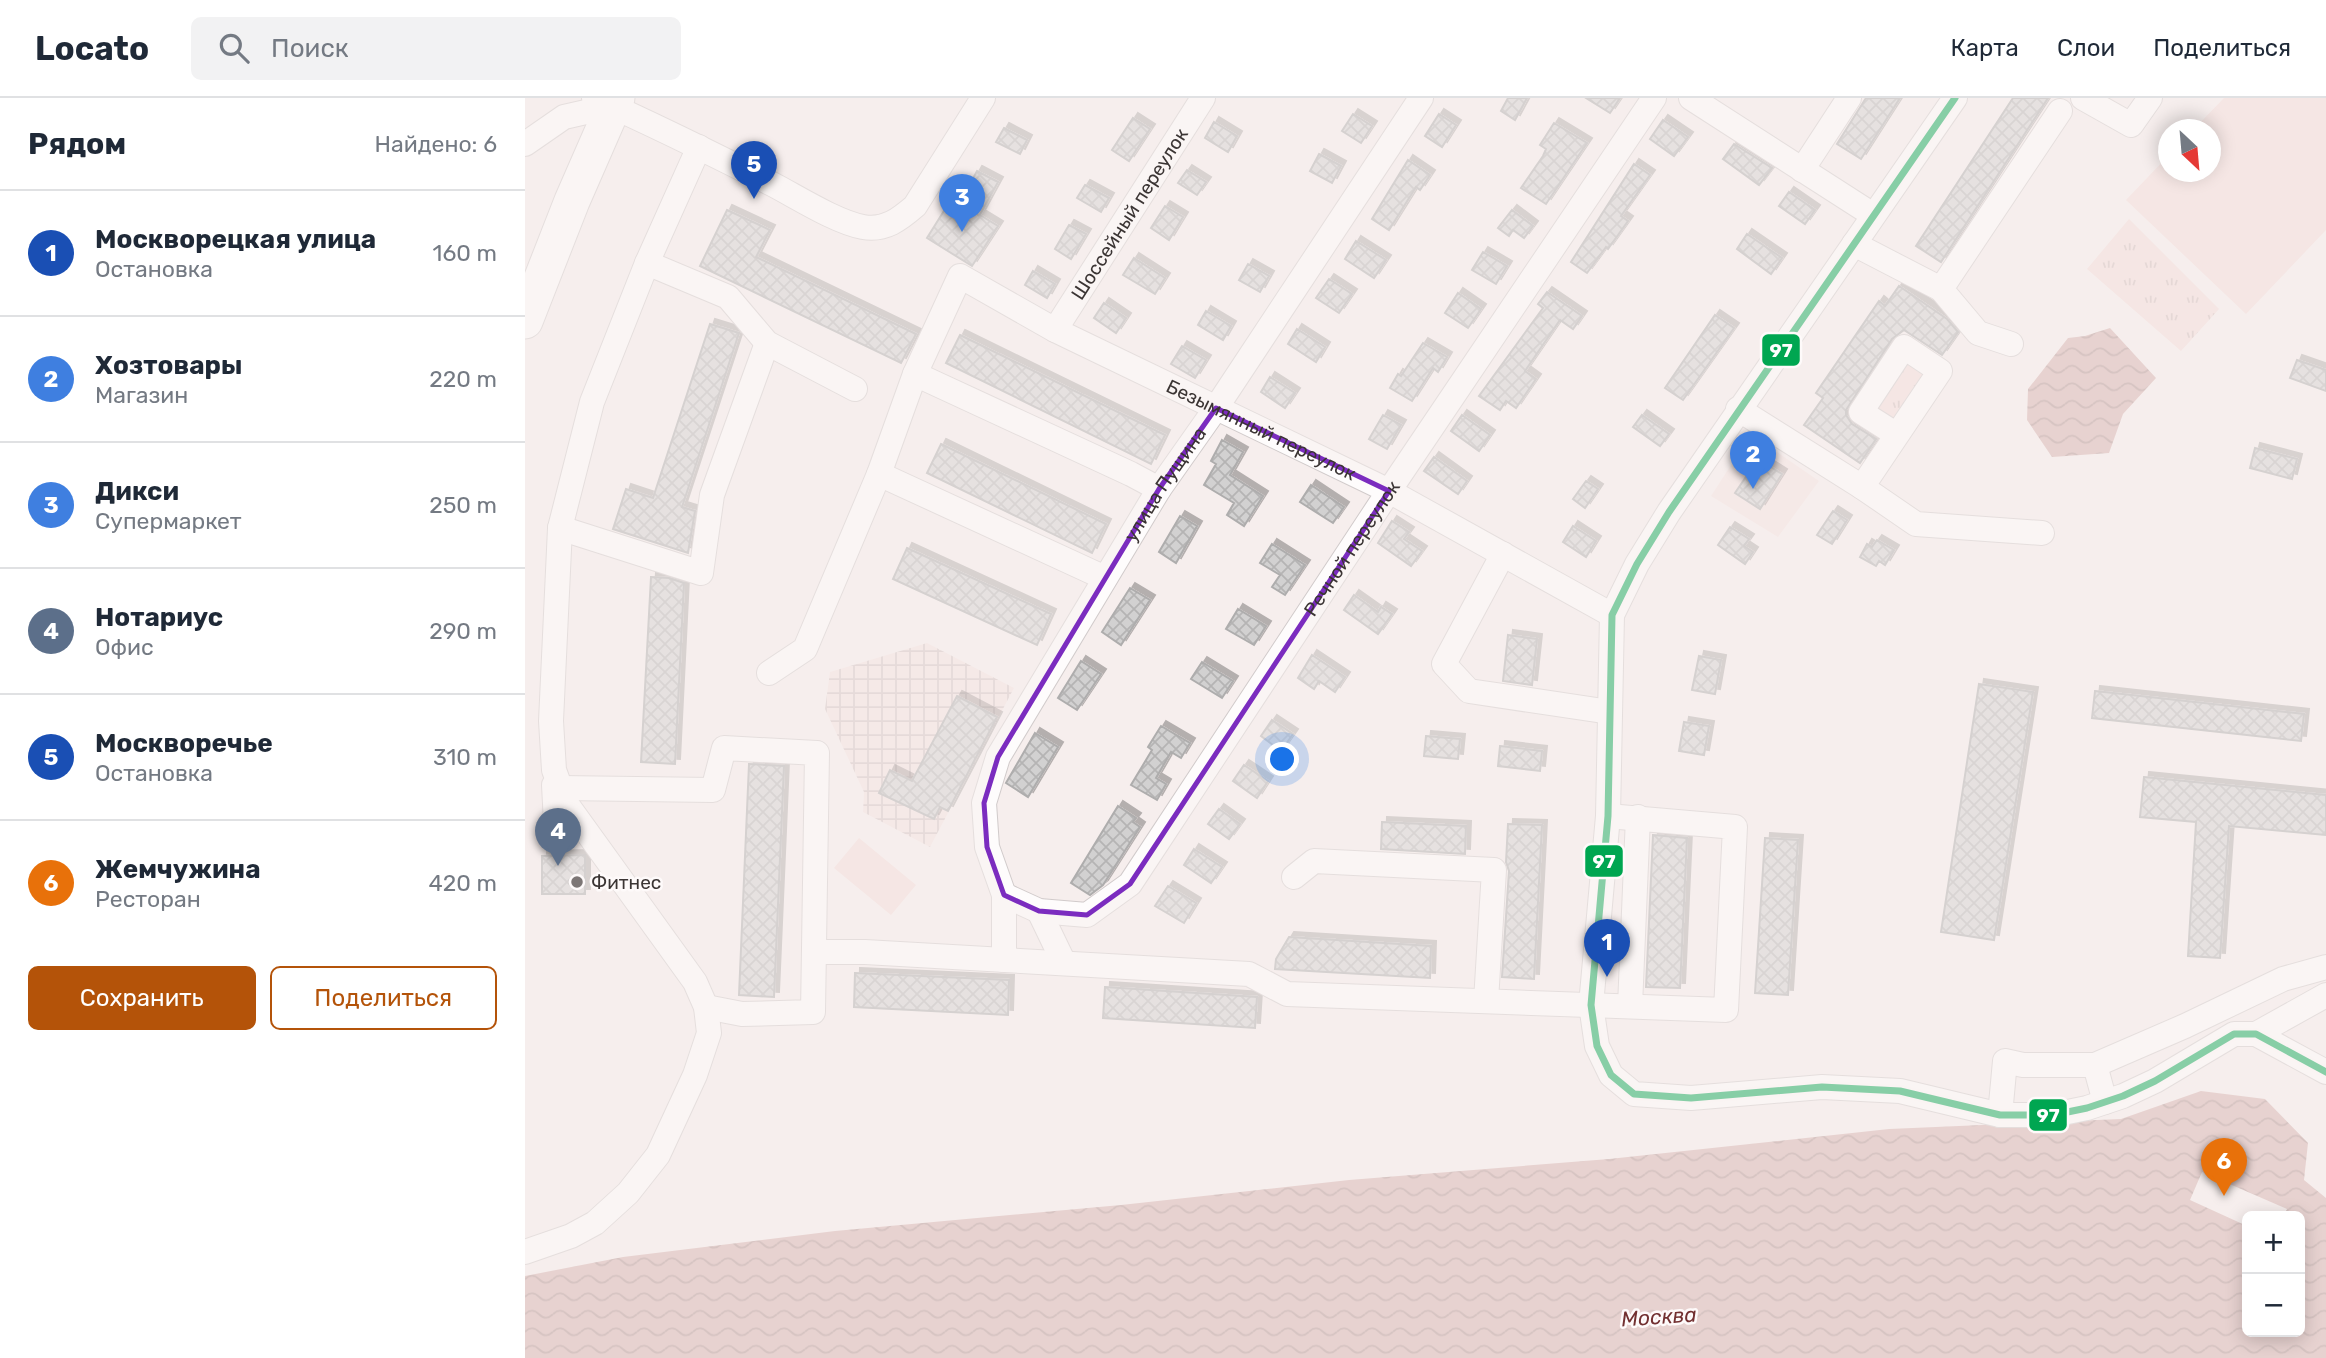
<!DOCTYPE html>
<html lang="ru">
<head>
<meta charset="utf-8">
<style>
  :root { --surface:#fff; --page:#f2f2f3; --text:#1f2937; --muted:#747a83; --line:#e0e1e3; --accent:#b45309 }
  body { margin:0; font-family:Rubik,sans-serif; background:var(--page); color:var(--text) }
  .controls { position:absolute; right:21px; bottom:21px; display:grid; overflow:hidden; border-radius:10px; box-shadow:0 4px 18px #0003 }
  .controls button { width:63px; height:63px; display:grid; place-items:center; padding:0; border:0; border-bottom:2px solid var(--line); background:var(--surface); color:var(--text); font:35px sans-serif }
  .compass { position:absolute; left:1633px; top:21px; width:63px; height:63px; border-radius:50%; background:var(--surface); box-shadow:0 4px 18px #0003; rotate:154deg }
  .you { position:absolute; left:758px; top:662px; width:24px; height:24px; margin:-18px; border:5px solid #fff; border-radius:50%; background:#1a73e8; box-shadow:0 0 0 10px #1a73e833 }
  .badge { display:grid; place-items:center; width:46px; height:46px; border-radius:50%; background:var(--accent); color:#fff; font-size:23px; font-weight:700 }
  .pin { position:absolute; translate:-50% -58px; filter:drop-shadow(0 2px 4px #0008) }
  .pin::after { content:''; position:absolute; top:37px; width:24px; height:21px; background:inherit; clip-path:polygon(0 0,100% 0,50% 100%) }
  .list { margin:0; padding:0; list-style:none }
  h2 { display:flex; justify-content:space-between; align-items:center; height:91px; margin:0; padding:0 28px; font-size:30px }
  h2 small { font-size:23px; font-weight:400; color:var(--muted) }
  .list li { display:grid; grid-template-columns:46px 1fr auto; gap:21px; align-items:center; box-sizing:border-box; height:126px; padding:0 28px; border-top:2px solid var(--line) }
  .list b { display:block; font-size:26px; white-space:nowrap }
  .list p { margin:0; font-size:23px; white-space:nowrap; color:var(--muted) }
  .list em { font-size:23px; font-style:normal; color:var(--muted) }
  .actions { display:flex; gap:14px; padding:21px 28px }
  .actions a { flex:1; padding:16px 0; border:2px solid var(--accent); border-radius:10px; text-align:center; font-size:24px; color:var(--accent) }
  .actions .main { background:var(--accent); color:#fff }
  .icon { flex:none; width:38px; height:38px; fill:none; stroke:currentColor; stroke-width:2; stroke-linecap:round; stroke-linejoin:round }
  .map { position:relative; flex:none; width:1801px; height:1260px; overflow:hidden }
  header { display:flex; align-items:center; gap:42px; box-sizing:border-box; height:98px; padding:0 35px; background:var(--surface); border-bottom:2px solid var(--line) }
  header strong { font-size:33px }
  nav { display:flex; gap:38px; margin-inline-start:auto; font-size:24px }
  .search { width:490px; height:63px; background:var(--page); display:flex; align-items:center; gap:18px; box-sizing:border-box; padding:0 24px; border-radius:10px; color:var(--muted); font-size:26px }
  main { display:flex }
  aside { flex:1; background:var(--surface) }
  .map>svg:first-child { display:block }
  .built { fill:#f4e2e1 }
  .industrial { fill:url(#industrial-grid) }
  .grass { fill:url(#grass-tufts) }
  .pitch { fill:#f3dbd9 }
  .water { fill:url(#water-waves); fill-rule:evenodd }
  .pier { fill:#f6eeed }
  .building { fill:url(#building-cross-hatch); stroke:#aeadad; stroke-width:2; filter:url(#shadow) }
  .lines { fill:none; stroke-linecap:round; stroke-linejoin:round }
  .minor-casing { stroke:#d1cbcb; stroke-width:26 }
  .highway-casing { stroke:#d1cbcb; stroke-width:37 }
  .minor { stroke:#fefcfc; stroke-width:24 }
  .highway { stroke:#fefcfc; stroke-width:35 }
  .bus-1-casing { stroke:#fefafa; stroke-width:12 }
  .bus-1 { stroke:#00a651; stroke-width:7 }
  .marked { fill:none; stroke:#7b2cbf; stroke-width:5; stroke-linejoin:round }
  .poi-dot { fill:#7c7675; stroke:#fefafa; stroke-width:2.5 }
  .labels { text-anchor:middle; stroke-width:5; stroke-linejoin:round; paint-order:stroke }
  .street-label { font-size:19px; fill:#3b3534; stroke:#fefafa }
  .poi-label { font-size:19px; fill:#3b3534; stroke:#fefafa; text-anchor:start }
  .water-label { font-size:21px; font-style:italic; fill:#723031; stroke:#fefafa }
  .line-badge { stroke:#fefafa; stroke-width:2.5 }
  .badge-label { font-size:19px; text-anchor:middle; font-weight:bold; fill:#fff }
</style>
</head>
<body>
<header>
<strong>Locato</strong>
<div class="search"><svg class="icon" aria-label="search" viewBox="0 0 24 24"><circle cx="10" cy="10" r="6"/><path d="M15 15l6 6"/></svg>Поиск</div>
<nav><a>Карта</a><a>Слои</a><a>Поделиться</a></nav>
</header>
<main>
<aside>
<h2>Рядом<small>Найдено: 6</small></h2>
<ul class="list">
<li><span class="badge" style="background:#1a4fb4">1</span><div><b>Москворецкая улица</b><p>Остановка</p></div><em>160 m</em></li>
<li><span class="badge" style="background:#3f7fe0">2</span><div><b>Хозтовары</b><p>Магазин</p></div><em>220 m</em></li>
<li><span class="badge" style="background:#3f7fe0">3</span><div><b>Дикси</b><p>Супермаркет</p></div><em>250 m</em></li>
<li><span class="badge" style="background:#5c6f8a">4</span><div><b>Нотариус</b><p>Офис</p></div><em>290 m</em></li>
<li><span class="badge" style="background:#1a4fb4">5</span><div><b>Москворечье</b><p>Остановка</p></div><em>310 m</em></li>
<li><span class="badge" style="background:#e8710a">6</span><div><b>Жемчужина</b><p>Ресторан</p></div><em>420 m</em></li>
</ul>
<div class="actions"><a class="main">Сохранить</a><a>Поделиться</a></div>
</aside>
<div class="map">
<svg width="1801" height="1260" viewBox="0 0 1801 1260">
  <defs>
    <pattern id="industrial-grid" width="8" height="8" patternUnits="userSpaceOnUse" patternTransform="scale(1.75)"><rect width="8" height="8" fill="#f4e2e1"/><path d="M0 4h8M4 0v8" fill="none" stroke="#d2c2c2"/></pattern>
    <pattern id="grass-tufts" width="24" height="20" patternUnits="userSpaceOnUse" patternTransform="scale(1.75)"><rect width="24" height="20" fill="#f3dbd9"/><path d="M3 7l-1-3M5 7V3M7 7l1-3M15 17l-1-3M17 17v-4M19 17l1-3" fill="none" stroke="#d1bdbb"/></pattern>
    <pattern id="water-waves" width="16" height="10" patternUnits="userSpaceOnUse" patternTransform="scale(1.75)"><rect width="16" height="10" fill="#d6b0ae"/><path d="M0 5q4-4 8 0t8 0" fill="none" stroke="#af908e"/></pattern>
    <pattern id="building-cross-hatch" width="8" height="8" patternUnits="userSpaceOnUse" patternTransform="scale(1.75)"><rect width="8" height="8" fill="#d2d1d1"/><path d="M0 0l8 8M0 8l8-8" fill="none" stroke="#b5b4b4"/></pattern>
    <filter id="shadow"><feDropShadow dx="5" dy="-5" stdDeviation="0" flood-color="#0004"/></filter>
  </defs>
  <rect width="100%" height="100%" fill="#f6eeed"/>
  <!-- built -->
  <path class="built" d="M1226 336 1294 383 1253 439 1186 398Z"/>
  <!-- industrial -->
  <path class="industrial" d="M402 545 489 590 405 749 338 714 339 694 300 611 305 574Z"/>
  <!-- grass -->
  <path class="grass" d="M1604 121 1694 211 1656 253 1562 171Z
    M1379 260 1401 276 1366 326 1343 311Z"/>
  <!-- pitch -->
  <path class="pitch" d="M1699 0H1801V132L1721 216 1601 102 1643 58 1644 74H1686V32L1669 31Z
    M334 740 391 787 366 817 309 770Z"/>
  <!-- water -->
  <path class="water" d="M1585 230 1631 280 1598 316 1584 355 1527 359 1502 322 1503 291 1543 240 1560 238Z
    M1676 993 1740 1001 1783 1045 1779 1082 1801 1100V1260H0V1178L98 1159 310 1133 596 1107 824 1082 1084 1061 1364 1031 1596 1021ZM1722 1118H1775V1234H1722Z"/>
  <!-- pier -->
  <path class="pier" d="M1677 1074 1762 1111 1758 1118H1722V1128L1665 1102Z"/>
  <!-- building -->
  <path class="building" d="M983 0H1002L990 22 976 13Z
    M1061 0H1095L1085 15Z
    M1341 0H1375L1336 61 1312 46Z
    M1488 0H1523L1416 164 1391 148Z
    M828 16 847 28 836 45 817 33Z
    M914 16 931 27 917 49 900 38Z
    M608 20 625 31 604 63 587 52Z
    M1138 22 1163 39 1149 58 1125 41Z
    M689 24 712 38 703 54 680 40Z
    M1029 25 1062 45 1021 106 996 90 1018 58 1021 51 1015 47Z
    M479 30 502 42 495 56 471 44Z
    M1209 46 1247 70 1234 87 1198 61Z
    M794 56 816 68 807 85 785 73Z
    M883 62 905 77 895 92 891 89 864 132 847 121Z
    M1109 66 1125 77 1096 118 1103 123 1083 151 1081 149 1062 175 1046 164Z
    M662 72 681 84 672 97 653 85Z
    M452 73 473 84 455 117 473 128 447 168 402 140 427 100 435 104Z
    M560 87 584 100 576 114 552 100Z
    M1264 94 1290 112 1280 126 1254 108Z
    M640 108 658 119 644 142 626 130Z
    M202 112 245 132 231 159 391 236 376 265 175 168Z
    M987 112 1008 128 999 140 988 132 984 138 973 130Z
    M544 127 561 136 546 161 530 151Z
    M1222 136 1257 160 1246 176 1212 151Z
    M831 143 861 162 849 180 820 161Z
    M958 154 982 168 971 186 947 172Z
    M609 160 640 180 630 196 598 177Z
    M723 166 744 178 735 194 714 182Z
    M508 173 530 186 522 200 500 187Z
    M804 181 827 196 814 215 791 200Z
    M1374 188 1422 221 1433 234 1417 257 1379 232 1367 241 1321 312V317L1327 326 1351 341 1335 365 1279 327 1298 300 1291 295 1354 203 1360 208Z
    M1022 194 1057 218 1048 231 1035 222 1000 273 1011 281 991 310 981 303 975 312 954 298 1018 210 1013 206Z
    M933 195 956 211 943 230 920 215Z
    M579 205 601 220 591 235 569 220Z
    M681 213 706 228 698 242 673 227Z
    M1190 217 1209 230 1158 302 1140 290Z
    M185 226 214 235 157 409 170 413 163 455 88 431 101 391 128 400Z
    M772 231 800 249 791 264 763 246Z
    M435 237 640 337 626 366 421 265Z
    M898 245 922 259 913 274 908 270 887 303 865 290 873 276 876 278Z
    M657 248 681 262 670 280 646 266Z
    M1772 262 1801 272V293L1765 280Z
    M745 279 770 295 760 310 736 294Z
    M858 317 876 327 862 351 844 341Z
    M937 317 965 337 954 353 926 333Z
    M1117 317 1144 336 1135 348 1108 329Z
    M697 342 718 354 705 377 738 398 719 428 702 417 709 405 679 387 691 366 686 363Z
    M416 346 581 426 567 455 402 375Z
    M1730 350 1772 361 1767 381 1725 370Z
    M909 359 942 383 933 396 899 373Z
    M1233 361 1257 376 1235 411 1210 395Z
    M1061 383 1073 391 1060 410 1048 401Z
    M786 387 819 409 808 425 775 404Z
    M1308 413 1322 422 1307 446 1292 437Z
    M655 418 672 428 651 465 634 454Z
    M867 423 884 434 879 441 897 453 886 468 853 445Z
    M1048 428 1071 443 1061 459 1038 444Z
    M1205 429 1224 441 1219 448 1228 454 1220 466 1193 447Z
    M1352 442 1369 452 1360 467 1354 463 1351 468 1335 459 1342 446 1347 449Z
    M747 446 780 467 760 497 747 489 755 477 735 465Z
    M382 450 526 516 512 547 368 481Z
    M126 479 144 480 159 485 150 666 116 664Z
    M605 490 625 502 596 547 577 534Z
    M829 497 853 514 856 509 867 516 853 536 819 512Z
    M713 511 741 528 729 547 701 531Z
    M983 537 1012 541 1007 587 978 583Z
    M787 557 820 579 810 594 794 583 789 591 773 580Z
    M1174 558 1196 562 1190 596 1167 592Z
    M556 563 576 576 552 612 533 600Z
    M677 564 708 583 697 600 666 581Z
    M1454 586 1508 594 1469 842 1416 834Z
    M1570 593 1779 616 1776 643 1567 620Z
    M432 598 472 619 423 713 415 709 409 721 354 695 365 672 387 683Z
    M747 622 768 636 756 653 736 638Z
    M1159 624 1184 628 1179 657 1154 653Z
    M636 628 665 645 656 660 646 654 631 680 641 686 632 702 606 687 627 652 623 649Z
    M510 635 533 649 503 699 481 685Z
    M901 638 935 641 933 661 899 658Z
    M975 648 1017 653 1015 673 973 668Z
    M224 666 259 668 249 899 214 897Z
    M719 667 743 683 732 700 708 683Z
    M1619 679 1801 697V737L1704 728 1695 860 1663 858 1671 724 1615 719Z
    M593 708 611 720 608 724 615 729 578 787 565 797 546 785Z
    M694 711 715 726 704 741 683 726Z
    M857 724 941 728 940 756 856 751Z
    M983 726 1017 727 1009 881 977 879 984 773 981 764Z
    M1128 737 1162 740 1155 890 1121 889Z
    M1240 740 1273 742 1263 897 1230 895Z
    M669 751 697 769 686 785 659 767Z
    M60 757V796H17V758Z
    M643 788 671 805 659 825 630 808Z
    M764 839 906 848 905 880 750 871 751 861Z
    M330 875 484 882 483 917 329 909Z
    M580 889 732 899 730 930 578 920Z"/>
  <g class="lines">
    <defs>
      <g id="minor">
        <path d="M69 0C129 27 188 56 247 86 272 99 311 124 338 129 360 133 375 121 390 108L458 0"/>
        <path d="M1166 0 1348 117"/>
        <path d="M1430 0 1144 414 1112 466 1087 517 1083 718 1066 907 1072 948 1086 977 1109 996 1166 1000 1297 989 1375 993 1475 1017H1528L1562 1010 1598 998 1630 983 1709 936H1731L1801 974"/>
        <path d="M1558 0 1606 27 1625 0"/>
        <path d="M0 46 39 19 87 8"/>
        <path d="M1277 72 1324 0"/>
        <path d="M1329 146 1416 191 1535 13"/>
        <path d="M122 165 203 199 242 245 330 291"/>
        <path d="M1416 191 1453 235 1486 246"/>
        <path id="s1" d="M530 232 678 0"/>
        <path d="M1213 311 1337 389 1372 337 1336 314 1379 249 1415 273 1372 337"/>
        <path d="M354 376 580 480"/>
        <path d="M1337 389 1391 426 1517 435"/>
        <path id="s2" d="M634 391 606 376 390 276 435 178 530 232 864 393 1087 517"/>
        <path d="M35 430 176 475 187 397 242 245"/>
        <path d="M978 456 919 566 944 593 1085 614"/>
        <path d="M244 575 280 551 354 376 390 276"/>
        <path d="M29 687 32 743"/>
        <path d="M35 690 188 692 199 650 292 655 288 914 217 916 181 909"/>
        <path d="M769 779 789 763 969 772 961 903"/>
        <path id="s3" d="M479 797 514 813 562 817 605 786 864 393 1129 0"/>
        <path d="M514 813 539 865"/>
        <path d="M289 854H340L724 876 762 896 1201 912 1210 729 1083 718"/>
        <path id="s4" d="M479 862V797L462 749 459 705 473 659 634 391 691 310 896 0"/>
        <path d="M1105 908 1113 719"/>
        <path d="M1731 936 1801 897"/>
        <path d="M1570 967 1660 928 1758 881 1801 869"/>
        <path d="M1475 1017 1480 963 1498 967H1570L1580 1004"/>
        <path d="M0 1154 46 1138 70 1125 103 1095 133 1057 170 977 184 935 181 909 170 884 41 705 29 672 26 623 35 430 67 304 122 165 174 49"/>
      </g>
      <path id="highway" d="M0 223 47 103 92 0"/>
    </defs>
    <!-- minor casing -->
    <use href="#minor" class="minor-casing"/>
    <!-- highway casing -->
    <use href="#highway" class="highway-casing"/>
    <!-- minor -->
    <use href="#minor" class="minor"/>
    <!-- highway -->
    <use href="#highway" class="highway"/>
    <defs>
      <path id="bus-1" d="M1430 0 1144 414 1112 466 1087 517 1083 718 1066 907 1072 948 1086 977 1109 996 1166 1000 1297 989 1375 993 1475 1017H1528L1562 1010 1598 998 1630 983 1709 936H1731L1801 974"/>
    </defs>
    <!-- bus-1 casing -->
    <use href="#bus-1" class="bus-1-casing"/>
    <!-- bus-1 -->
    <use href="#bus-1" class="bus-1"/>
  </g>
  <!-- marked area -->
  <path d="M0 0H1801V1260H0ZM691 310 864 393 605 786 562 817 514 813 479 797 462 749 459 705 473 659 634 391Z" fill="#f6eeed" fill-opacity=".55" fill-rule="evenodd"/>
  <path class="marked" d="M691 310 864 393 605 786 562 817 514 813 479 797 462 749 459 705 473 659 634 391Z"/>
  <!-- markers -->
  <circle class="poi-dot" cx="52" cy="784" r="7"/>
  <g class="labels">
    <!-- street labels -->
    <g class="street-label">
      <text dy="7" stroke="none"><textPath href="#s1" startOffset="138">Шоссейный переулок</textPath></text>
      <text dy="7" stroke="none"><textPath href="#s2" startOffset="716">Безымянный переулок</textPath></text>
      <text dy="7" stroke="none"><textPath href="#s4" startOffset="528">улица Пущина</textPath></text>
      <text dy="7" stroke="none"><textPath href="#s3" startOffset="542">Речной переулок</textPath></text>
    </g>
    <!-- poi labels -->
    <g class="poi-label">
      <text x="66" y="791">Фитнес</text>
    </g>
    <!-- water labels -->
    <g class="water-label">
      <text transform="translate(1134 1219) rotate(-4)" y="7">Москва</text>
    </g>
  </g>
  <g class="line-badge">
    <rect x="1236" y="235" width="40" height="34" rx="7" fill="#00a651"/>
    <rect x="1059" y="746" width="40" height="34" rx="7" fill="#00a651"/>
    <rect x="1503" y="1000" width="40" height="34" rx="7" fill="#00a651"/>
  </g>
  <g class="badge-label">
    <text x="1256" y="259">97</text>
    <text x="1079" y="770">97</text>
    <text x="1523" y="1024">97</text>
  </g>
</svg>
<div class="controls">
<button>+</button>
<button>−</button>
</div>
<svg class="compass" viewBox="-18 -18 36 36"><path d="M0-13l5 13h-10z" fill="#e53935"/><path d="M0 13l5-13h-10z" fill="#747a83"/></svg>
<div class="you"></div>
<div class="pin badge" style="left:1082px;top:879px;background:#1a4fb4">1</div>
<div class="pin badge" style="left:1228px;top:391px;background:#3f7fe0">2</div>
<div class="pin badge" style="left:437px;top:134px;background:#3f7fe0">3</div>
<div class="pin badge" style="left:33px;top:768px;background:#5c6f8a">4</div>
<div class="pin badge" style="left:229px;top:101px;background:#1a4fb4">5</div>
<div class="pin badge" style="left:1699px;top:1098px;background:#e8710a">6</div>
</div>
</main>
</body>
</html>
